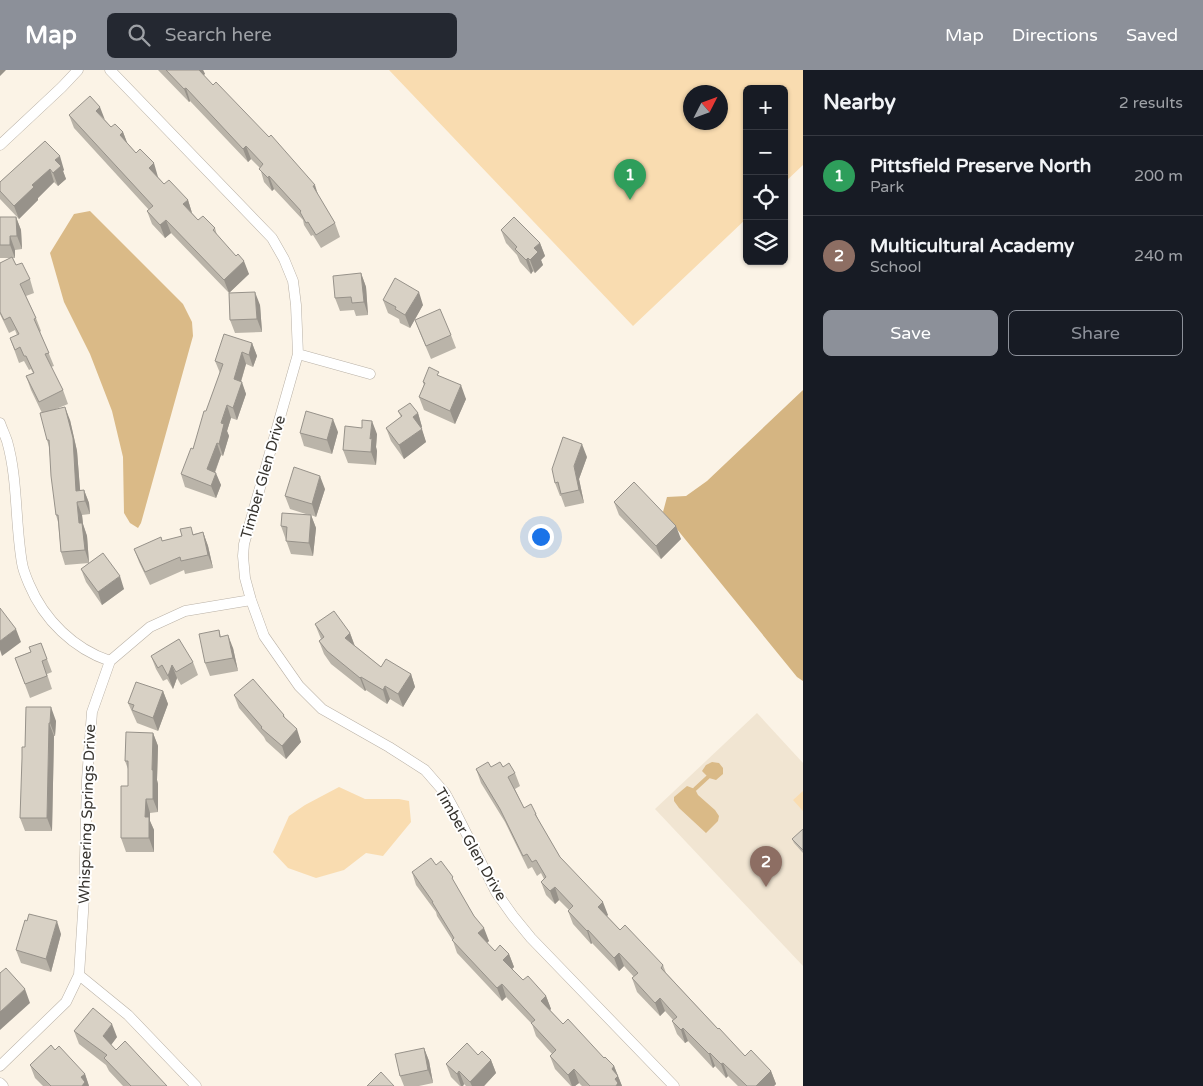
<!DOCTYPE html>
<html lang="en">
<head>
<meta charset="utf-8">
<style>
  :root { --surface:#171b24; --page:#242831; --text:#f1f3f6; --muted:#9ea1a6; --line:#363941; --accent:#8c9099 }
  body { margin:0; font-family:"Varela Round",sans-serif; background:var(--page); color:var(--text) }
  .controls { position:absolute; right:15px; top:15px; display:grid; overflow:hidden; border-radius:8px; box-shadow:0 1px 4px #0004 }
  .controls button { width:45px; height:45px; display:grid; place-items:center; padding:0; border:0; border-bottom:1px solid var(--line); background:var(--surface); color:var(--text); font:25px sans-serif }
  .compass { position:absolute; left:683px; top:15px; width:45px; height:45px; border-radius:50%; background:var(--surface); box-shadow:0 1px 4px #0004; rotate:48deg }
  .you { position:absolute; left:540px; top:466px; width:18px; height:18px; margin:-12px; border:4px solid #fff; border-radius:50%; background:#1a73e8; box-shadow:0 0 0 8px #1a73e833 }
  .badge { display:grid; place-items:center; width:32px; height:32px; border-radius:50%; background:var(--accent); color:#fff; font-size:16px; font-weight:700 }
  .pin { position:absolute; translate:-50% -41px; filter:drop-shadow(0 1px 2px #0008) }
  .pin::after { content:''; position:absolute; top:26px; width:18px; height:15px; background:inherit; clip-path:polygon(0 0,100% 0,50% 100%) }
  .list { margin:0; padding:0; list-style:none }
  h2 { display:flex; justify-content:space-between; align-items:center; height:65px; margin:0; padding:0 20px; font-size:21px }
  h2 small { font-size:16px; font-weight:400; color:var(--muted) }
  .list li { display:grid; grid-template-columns:32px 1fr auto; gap:15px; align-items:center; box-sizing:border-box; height:80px; padding:0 20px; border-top:1px solid var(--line) }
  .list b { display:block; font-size:19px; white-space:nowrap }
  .list p { margin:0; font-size:16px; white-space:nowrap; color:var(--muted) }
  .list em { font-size:16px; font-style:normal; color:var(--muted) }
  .actions { display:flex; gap:10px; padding:15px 20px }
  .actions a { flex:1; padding:11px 0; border:1px solid var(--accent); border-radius:8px; text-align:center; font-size:18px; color:var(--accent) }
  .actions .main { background:var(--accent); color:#fff }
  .icon { flex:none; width:28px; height:28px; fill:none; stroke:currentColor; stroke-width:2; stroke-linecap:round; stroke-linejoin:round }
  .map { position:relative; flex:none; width:803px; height:1016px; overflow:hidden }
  header { display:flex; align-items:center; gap:30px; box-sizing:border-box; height:70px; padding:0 25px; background:var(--accent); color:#fff }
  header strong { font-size:24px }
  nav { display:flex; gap:28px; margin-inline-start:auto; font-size:18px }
  .search { width:350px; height:45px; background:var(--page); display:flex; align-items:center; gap:12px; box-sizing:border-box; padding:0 18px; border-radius:8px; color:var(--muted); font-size:19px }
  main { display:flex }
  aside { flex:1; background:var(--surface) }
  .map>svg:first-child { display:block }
  .built { fill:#f1e5d2 }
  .green { fill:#f9dcb0; fill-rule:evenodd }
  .forest { fill:#d5b582 }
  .water { fill:#daba87 }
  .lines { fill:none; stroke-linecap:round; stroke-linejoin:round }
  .stream { stroke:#daba87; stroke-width:4 }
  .minor-casing { stroke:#b9b1a6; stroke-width:11 }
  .minor { stroke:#fff; stroke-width:10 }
  .wall { fill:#bab4a9 }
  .shaded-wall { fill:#97928a }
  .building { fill:#d8d1c5; stroke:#97928a }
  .labels { text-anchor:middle; stroke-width:4; stroke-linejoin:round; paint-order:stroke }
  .street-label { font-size:15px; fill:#36332e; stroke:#fff }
</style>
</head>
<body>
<header>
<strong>Map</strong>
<div class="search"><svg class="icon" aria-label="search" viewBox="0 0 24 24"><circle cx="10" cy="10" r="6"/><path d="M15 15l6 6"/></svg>Search here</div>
<nav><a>Map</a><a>Directions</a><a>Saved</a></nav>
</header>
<main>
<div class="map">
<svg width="803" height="1016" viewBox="0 0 803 1016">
  <rect width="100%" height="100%" fill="#fbf3e6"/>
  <!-- built -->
  <path class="built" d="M757 643 803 693V896L655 739Z"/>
  <!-- green -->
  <path class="green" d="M389 0H803V95L784 113V19H747V148L633 256ZM690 22H720V52H690Z
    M339 717 365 729H399L409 731 411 752 383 786 366 783 344 800 316 808 288 798 273 782 289 746 305 735Z
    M803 721V741L793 730Z"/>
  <!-- forest -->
  <path class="forest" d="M803 320V611L797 607 663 442 667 427 686 426 707 411Z"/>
  <!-- water -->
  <path class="water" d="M90 141 183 234 192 252 193 266 141 453 138 458 130 453 124 443 123 387 112 341 90 284 64 232 50 183 74 144Z
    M712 692 719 693 723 698V704L716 710 709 708 702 701 706 695Z
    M687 716 695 719 698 725 715 740 719 746 718 751 706 763 679 738 674 731V727Z"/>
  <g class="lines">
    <!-- stream -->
    <path class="stream" d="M695 719 708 707"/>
    <defs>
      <path id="minor" d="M110 0 272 168 284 189 293 211 296 235 298 284 244 474 243 486 245 508 251 530 264 566 299 616 322 639 389 677 425 700 445 723 457 745 496 822 513 846 531 868 674 1016
        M0 75 62 17 78 0
        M298 284 370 304
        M0 353C2 359 5 365 7 371 18 409 15 453 22 493 23 500 26 507 29 514 44 550 74 579 110 591
        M79 905 128 945 196 1016
        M0 996 66 932 79 905 84 827 87 710 92 642 110 591 150 557 185 541 251 530
        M0 1013 3 1016"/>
    </defs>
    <!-- minor casing -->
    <use href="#minor" class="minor-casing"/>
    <!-- minor -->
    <use href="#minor" class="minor"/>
  </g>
  <!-- wall -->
  <path class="wall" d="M158 0H203L205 4 203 5 319 127 335 153 340 167 321 178 313 165 311 166 304 155 303 150 274 119 272 121 264 112 260 98 251 89 248 92 190 31 189 32Z
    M69 45 105 50 111 57 123 62 127 73 158 107 164 114 188 130 192 143 198 150 215 158 217 165 249 204 229 223 260 235 262 262 235 263 230 250 229 223 171 163 165 168 152 154 147 141 149 140 74 58Z
    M45 71 64 100 63 101 66 109 58 116 54 112 38 128V130L19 149 0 129V112Z
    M0 147H16L21 160 22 179 15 180V188H13L16 195 30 209 34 223 26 226 36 248 41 261 40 262 54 296 51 297 63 320 68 334 56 339 70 350 77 381 80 421 84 420 89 433 90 444 82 445 83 454 87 466 89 493 124 519 102 535 86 512 81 499 89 493 65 495 61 482 58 452 56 445 49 377 47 370 42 343 31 320 26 306 33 303 31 299 29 300 24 291 19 293 10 268 17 265 15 260 9 263 0 244V193L11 188H0Z
    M501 160 540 173 545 186 541 190 543 195 535 203 533 201 531 204 520 192 517 185 506 173Z
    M361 203 366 217 368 245 356 246 354 240 340 241 335 228Z
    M383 230 423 235 410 258 400 253 399 249 388 243Z
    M415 250 451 265 456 278 431 289 420 263Z
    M252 273 257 286 253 297 246 294 241 312 246 324 237 350 231 348 227 361 229 366 223 386 221 385 215 403 221 415 216 428 185 417 181 404 193 379 220 303 215 291Z
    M441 307 466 329 455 354 424 340 419 327 424 315 423 312Z
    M398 341 418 343 422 357 421 358 426 372 404 389 391 371 386 358 401 347Z
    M338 362 332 384 304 376 300 363Z
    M377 364 376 377 377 381 376 395 348 393 343 380Z
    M587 387 579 409 584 433 565 437 561 426H560L555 413Z
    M325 419 316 447 311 445 316 458 313 486 291 484 281 456 309 445 290 439 285 426Z
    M614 432 681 469 661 489 619 445Z
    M203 462 208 476 213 498 185 504 184 500 150 515 139 492 134 479 162 471Z
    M315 554 350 563 355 576 381 597 411 604 415 617 403 637 390 629 387 634 366 620 365 621 331 594 324 584 319 571 321 569Z
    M219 560 221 567 233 578 238 601 210 606 205 593Z
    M41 573 52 602 47 604 52 619 30 628 15 588 30 582Z
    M151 586 193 592 198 605 181 615 177 608 173 619 167 609 163 611 156 599Z
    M163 621 168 634 158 661 137 653 128 633Z
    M234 625 284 645 285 648 301 672 286 689 266 671 264 667 239 638Z
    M26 637 56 651 55 666H54L52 761H25L20 748 25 677Z
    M153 663 158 676 157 710 158 714V742L150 743V751L154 760V782H126L121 768 128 716V699L125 691Z
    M491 697H503L515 703 520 716 515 719 524 738 536 744 539 751 560 787 608 845 607 846 620 860 663 895 666 903 718 959 745 986 771 1001 776 1014 774 1016H738L728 1006 726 1008 715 996 713 998 688 971 685 973 677 964 672 951 673 950 665 941 660 946 637 922 632 908 634 907 624 896 619 901 592 873 591 874 573 854 568 841 569 840 559 830 555 834 546 825 541 812 544 809 541 803 537 806 532 797 528 799 505 752 481 713 476 699Z
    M803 759V783L794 773 792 769Z
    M436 795 455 814 474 846 489 871 487 873 495 881 509 884 514 897 512 899 523 910 546 926 551 939 550 940 563 954 614 996 622 1016H582L579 1013 575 1016H571L555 999 550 986 552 984 536 966 532 954 506 927 502 931 457 883 453 871 437 846 436 842 416 815 412 802Z
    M61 864 51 902 21 893 16 880Z
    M74 961 117 967 111 975 116 980 167 1016H123L109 1001 106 995 79 974Z
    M424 978 429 991 433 1013 419 1016H404L400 1006Z
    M55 980 85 1004 89 1016H43L35 1008 30 995Z
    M478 985 491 990 496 1003 484 1016H466L464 1014 463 1016H460L451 1007 446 994Z"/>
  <!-- shaded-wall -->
  <path class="shaded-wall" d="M0 0H6L0 6Z
    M196 0H203L205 4 199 9Z
    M186 18 190 31 189 32 184 19Z
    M100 37 105 50 96 41Z
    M123 62 128 75 120 65Z
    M246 76 251 89 248 92 243 79Z
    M60 86 64 100 63 101 66 109 58 116 53 103 55 90Z
    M154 93 158 107 154 111 149 98Z
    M50 99 54 112 38 128V130L19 149 14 136 32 115Z
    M269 106 274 119 272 121 268 108Z
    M315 115 319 128 313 116Z
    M188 130 192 143 183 134Z
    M16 147 21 160 22 179 17 166Z
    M166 150 171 163 165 168 160 155Z
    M10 166 15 180V188L10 175Z
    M540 173 545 186 541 190 543 195 535 203 530 190 534 178Z
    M528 188 533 201 531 204 526 190Z
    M244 191 249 204 229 223 224 210Z
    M361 203 366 217 368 245 364 232Z
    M255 222 260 235 262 262 257 249Z
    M419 222 423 235 410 258 405 245Z
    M252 273 257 286 253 297 249 285Z
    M242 282 246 294 238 321 234 309Z
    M242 312 246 324 237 350 233 338Z
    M461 315 466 329 455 354 450 341Z
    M227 335 231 348 227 361 229 366 223 386 219 374 221 353Z
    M65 337 70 350 77 381 81 431 76 421Z
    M418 343 422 357 418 360 413 347Z
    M333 349 338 362 332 384 327 370Z
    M372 351 377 364 376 377 377 381 376 395 371 382 370 369Z
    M422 359 426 372 404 389 399 375Z
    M217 373 221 385 211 412 207 399Z
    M582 374 587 387 579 409 584 433 579 420 574 396Z
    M216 403 221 415 216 428 211 416Z
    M320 406 325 419 316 447 312 434Z
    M84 420 89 433 90 444 85 431Z
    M77 432 82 445 83 454 87 466 89 493 85 480 79 453Z
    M311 445 316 458 313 486 309 473Z
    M676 456 681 469 661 489 656 476Z
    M203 462 208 476 213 498 208 485Z
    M120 506 124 519 102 535 98 522Z
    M16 559 21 572 2 586 0 580V571Z
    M350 563 355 577 345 568Z
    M228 565 233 578 238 601 233 588Z
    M172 595 177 608 173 619 168 606Z
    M411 604 415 617 403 637 398 624Z
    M361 607 366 620 365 621 360 608Z
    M385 616 390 629 387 634 383 620Z
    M163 621 168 634 158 661 153 648Z
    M51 637 56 651 55 666 50 653Z
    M49 653 54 666 52 761 47 748Z
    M297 659 301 672 286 689 282 676Z
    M153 663 158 676 157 710 158 714V742L153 729 152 700Z
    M146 729 150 743V751L154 760V782L149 768 145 747Z
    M555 817 559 830 555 834 550 821Z
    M603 832 608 845 602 850 598 837Z
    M57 851 61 864 51 902 46 889Z
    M484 858 489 871 483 876 478 863Z
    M588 860 592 873 591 874 587 861Z
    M619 883 624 896 619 901 614 888Z
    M509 884 514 897 508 903 503 890Z
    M502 914 506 927 502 931 497 918Z
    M25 919 30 933 0 960V942Z
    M546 926 551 939 546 944 541 931Z
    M660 928 665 941 660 946 655 933Z
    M112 954 117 967 108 979 103 966Z
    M683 958 688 971 685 973 681 960Z
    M424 978 429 991 433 1013 428 1000Z
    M710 983 715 996 713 998 709 984Z
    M491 990 496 1003 484 1016H472L470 1012Z
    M723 993 728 1006 726 1008 721 994Z
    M614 996 622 1016H616L612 999Z
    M574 999 579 1013 575 1016H572L568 1005Z
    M459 1001 464 1014 463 1016H461L457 1004Z
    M771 1001 776 1014 774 1016H756Z
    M85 1004 89 1016H82L81 1007Z"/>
  <!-- building -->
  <path class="building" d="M166 0H199L213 15 216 12 269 67 271 65 315 115 313 116 335 153 316 165 308 152 306 153 300 142 301 141 269 106 268 108 259 99 263 94 246 76 243 79 186 18 184 19Z
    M90 26 100 37 96 41 111 57 115 54 123 62 120 65 136 83 140 79 154 93 149 98 164 114 169 110 188 130 183 134 198 150 203 146 215 158 213 160 236 186 238 184 244 191 224 210 166 150 160 155 147 141 153 136 69 45Z
    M45 71 60 86 55 90 61 96 53 103 50 99 32 115 34 117 14 136 0 121V112Z
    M0 147H16L17 166H10V175H0Z
    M514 147 540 173 534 178 538 182 530 190 528 188 526 190 515 179 517 177 501 160Z
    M12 187 16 195 22 193 30 209 20 214 36 248 34 249 49 283 45 284 63 320 39 332 26 306 34 303 26 286H24L20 277 15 280 10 268 19 264 10 247 4 250 0 242V193Z
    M361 203 364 232 352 233 351 227 335 228 333 206Z
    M395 208 419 222 405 245 395 239 396 237 383 230Z
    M255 222 257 249 230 250 229 223Z
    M440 239 451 265 426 276 415 250Z
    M224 264 252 273 249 285 242 282 234 309 242 312 233 338 227 335 221 353 224 354 219 374 217 373 207 399 216 403 211 416 181 404 191 378 193 379 204 341H206L223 294 215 291Z
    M429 297 439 302 437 305 461 315 450 341 419 327 425 313 423 312Z
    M410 333 418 343 413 347 422 359 399 375 386 358 402 346 398 341Z
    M65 337 73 368 76 421 84 420 85 431 77 432 79 453H82L85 480 61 482 58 445H56L51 406 49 370H47L40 343Z
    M306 341 333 349 327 370 300 363Z
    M362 350 372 351 370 369 372 368 371 382 343 380 345 356 362 358Z
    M563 367 582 374 574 396 579 420 561 424 558 412 555 413 552 399Z
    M294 397 320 406 312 434 285 426Z
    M634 412 676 456 656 476 614 432Z
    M282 443 311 445 309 473 286 471 287 457 281 456Z
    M191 457 193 465 203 462 208 485 181 491 180 487 145 502 134 479 161 467 162 471 182 466 180 459Z
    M103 483 120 506 98 522 81 499Z
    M0 538 16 559 0 571Z
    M334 541 350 563 345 568 381 597 386 589 411 604 398 624 385 616 383 620 361 607 360 608 327 581 319 571 324 567 315 554Z
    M219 560 220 567 228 565 233 588 205 593 199 564Z
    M179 569 193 592 176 602 172 595 168 606 162 595 158 598 151 586Z
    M41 573 47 589 42 591 47 606 25 614 15 588 31 582 29 577Z
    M253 609 284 645 283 646 297 659 282 676 261 658 262 657 234 625Z
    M136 612 163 621 153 648 132 640 134 635 128 633Z
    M26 637H51L50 653H49L47 748H20L22 688V677H25Z
    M126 662 153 663 152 700H153V729H146L145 747H149V768H121V716H128V691H125Z
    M488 692 491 697 500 692 503 697 509 693 515 703 508 707 524 738 531 734 536 744H535L560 787 603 832 598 837 620 860 625 855 663 895 661 898 718 959 719 958 745 986 751 980 771 1001 756 1016H747L723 993 721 994 710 983 709 984 683 958 681 960 672 951 677 947 660 928 655 933 632 908 638 903 619 883 614 888 588 860 587 861 568 841 573 836 555 817 550 821 541 812 546 807 536 790 532 792 527 784 523 786 500 739 476 699Z
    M803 759V780L792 769Z
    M431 788 436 795 441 791 453 807 452 808 474 846 484 858 478 863 495 881 500 875 509 884 503 890 523 910 528 906 546 926 541 931 563 954 568 949 604 988 605 987 614 996 612 999 618 1006 615 1009 618 1013 616 1016H590L574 999 568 1005 550 986 556 980 531 953 535 950 502 914 497 918 452 870 454 868 432 832H433L412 802Z
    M29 844 57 851 46 889 16 880 25 850 27 851Z
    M6 898 25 919 0 942V903Z
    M93 938 112 954 103 966 116 980 125 971 167 1016H131L104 988 107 985 74 961Z
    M467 973 478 985 482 981 491 990 470 1012 459 1001 457 1004 446 994Z
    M51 975 55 980 59 976 85 1004 81 1007 85 1012 82 1016H51L30 995Z
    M424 978 428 1000 400 1006 395 984Z
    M381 1002 394 1016H367Z"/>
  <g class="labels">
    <!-- street labels -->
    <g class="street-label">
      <text transform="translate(263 407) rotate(-74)" y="5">Timber Glen Drive</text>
      <text transform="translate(87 744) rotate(-88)" y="5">Whispering Springs Drive</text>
      <text transform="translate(471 774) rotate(60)" y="5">Timber Glen Drive</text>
    </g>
  </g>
</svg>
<div class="controls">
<button>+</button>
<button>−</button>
<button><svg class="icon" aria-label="locate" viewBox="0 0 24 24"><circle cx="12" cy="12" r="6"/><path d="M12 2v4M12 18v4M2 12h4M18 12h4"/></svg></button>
<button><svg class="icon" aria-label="layers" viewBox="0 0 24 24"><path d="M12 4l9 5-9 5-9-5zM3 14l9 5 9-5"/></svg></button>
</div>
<svg class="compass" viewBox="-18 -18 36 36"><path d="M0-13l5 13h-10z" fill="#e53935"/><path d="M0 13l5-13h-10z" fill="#9ea1a6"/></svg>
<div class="you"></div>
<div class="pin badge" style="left:630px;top:130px;background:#2e9e5b">1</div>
<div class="pin badge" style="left:766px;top:817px;background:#8d6e63">2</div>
</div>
<aside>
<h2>Nearby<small>2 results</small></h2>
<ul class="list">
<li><span class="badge" style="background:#2e9e5b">1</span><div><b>Pittsfield Preserve North</b><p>Park</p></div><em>200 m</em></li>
<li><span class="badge" style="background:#8d6e63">2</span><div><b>Multicultural Academy</b><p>School</p></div><em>240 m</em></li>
</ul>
<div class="actions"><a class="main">Save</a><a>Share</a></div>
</aside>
</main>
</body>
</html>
